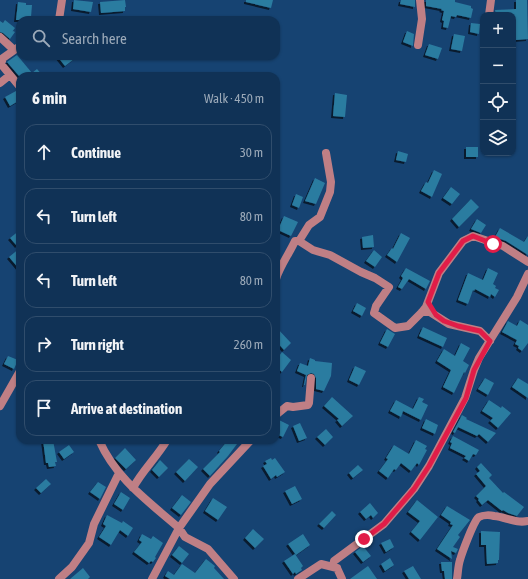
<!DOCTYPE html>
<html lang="en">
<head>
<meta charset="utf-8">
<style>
  :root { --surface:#103256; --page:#1e3e60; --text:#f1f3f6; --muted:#9caab9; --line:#304d6c }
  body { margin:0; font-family:"Asap Condensed",sans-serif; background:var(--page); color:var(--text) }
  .controls { position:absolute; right:12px; top:12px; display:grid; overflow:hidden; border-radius:8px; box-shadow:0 1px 3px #0004 }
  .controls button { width:36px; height:36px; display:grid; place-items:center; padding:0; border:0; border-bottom:1px solid var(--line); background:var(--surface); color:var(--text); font:20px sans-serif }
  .stop { position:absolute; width:12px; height:12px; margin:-9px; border:3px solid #e11d48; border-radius:50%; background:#fff }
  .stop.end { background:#e11d48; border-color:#fff; box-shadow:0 1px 4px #0008 }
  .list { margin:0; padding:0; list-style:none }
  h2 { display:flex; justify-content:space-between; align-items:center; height:52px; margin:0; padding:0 16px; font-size:17px }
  h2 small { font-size:13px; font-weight:400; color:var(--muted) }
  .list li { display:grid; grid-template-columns:26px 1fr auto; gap:12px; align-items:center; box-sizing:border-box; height:56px; margin:0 8px 8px; padding:0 8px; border:1px solid var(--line); border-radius:12px }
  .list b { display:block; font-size:15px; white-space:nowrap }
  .list em { font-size:13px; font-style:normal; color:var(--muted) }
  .icon { flex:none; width:22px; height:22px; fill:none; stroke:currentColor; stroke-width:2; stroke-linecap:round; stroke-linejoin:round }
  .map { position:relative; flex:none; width:528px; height:579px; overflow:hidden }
  .search { position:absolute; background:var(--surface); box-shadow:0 1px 3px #0004; left:16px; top:16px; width:264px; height:44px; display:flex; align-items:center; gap:10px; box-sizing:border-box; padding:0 14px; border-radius:12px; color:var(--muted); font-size:15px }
  .panel { position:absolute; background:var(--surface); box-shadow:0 1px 3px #0004; left:16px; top:72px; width:264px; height:372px; border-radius:12px }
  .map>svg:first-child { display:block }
  .building { fill:#2c7ba0; filter:url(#shadow) }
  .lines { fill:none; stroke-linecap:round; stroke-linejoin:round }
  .minor { stroke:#bf7f85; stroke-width:8 }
  .route { stroke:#e11d48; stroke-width:5 }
</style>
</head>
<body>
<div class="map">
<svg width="528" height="579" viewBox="0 0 528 579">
  <defs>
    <filter id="shadow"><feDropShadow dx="-2" dy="2" stdDeviation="0" flood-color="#0009"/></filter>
  </defs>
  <rect width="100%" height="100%" fill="#164372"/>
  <!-- building -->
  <path class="building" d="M74 0 93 2 91 12 73 9Z
    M125 0 126 7H125V11L101 13 100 2Z
    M246 0H273L271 8 246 2Z
    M401 0H415V7L400 4Z
    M426 0H455V2L471 6V8L473 9 471 18 457 15 456 17 451 16 448 28 443 27 444 21 442 20 444 11 441 10 442 9 426 6Z
    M516 0H527L528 39 516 40V39H513V15H496L495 10 516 9Z
    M18 2 26 3V5H32L31 17H30L29 20H16Z
    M5 20 15 28 12 32 13 31 15 32 10 39 3 33 0 32V21L3 23Z
    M471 23 480 24 479 34 470 32Z
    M407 31 414 34 413 46 403 42Z
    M454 34 465 36 462 51 451 49Z
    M429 44 442 48 438 59 425 55Z
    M17 55 32 73 37 69 43 76H19L7 62Z
    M57 56H78L65 66Z
    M16 91 20 100 10 106 5 97Z
    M335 93 347 95 345 117 333 116Z
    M466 147H478V157H466Z
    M398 151 408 154 406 162 396 160Z
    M434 170 442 174 432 197 421 191 426 182 428 183Z
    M315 178 325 183 316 204 305 201Z
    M451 187 460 194 452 204 443 198Z
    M296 194 303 197 299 208 292 205Z
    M471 199 479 207 459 227 452 219Z
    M284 216 298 222 291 236 278 230Z
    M477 219 486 225 481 233 471 229Z
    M500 228 524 242 528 236V255L506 241 495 237Z
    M20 230V243L17 246 10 238Z
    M401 233 410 238 397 262 387 255 392 248 393 249Z
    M373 235 374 247 363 248 362 237Z
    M20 248V270L9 257Z
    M374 250 382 257 375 267 366 261Z
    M406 268 430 281 426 289 409 279 402 289 398 287 403 278 401 276Z
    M488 268 498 273 493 284 496 286 495 288 499 290 495 297 491 294 490 297 475 289 474 291 473 290 468 304 458 300 468 273 483 280Z
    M357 303 366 308 362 316 353 311Z
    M520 320 528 325V343L522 351 518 348 519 346 515 344 517 340 502 332 508 321 517 326Z
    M276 327 291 343 284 350 276 341Z
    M423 327 447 338 443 347 419 336Z
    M387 329 395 334 388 347 380 343Z
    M461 343 470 348 463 361 469 365 465 373 464 372 454 393 443 387 451 370 437 361 444 349 455 356Z
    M282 352 291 360 282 372 276 367V360Z
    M8 356 18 360 14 369 4 364Z
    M310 358 315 360V361L332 363 331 376 324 391 316 389V378L314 374 311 373 307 375 305 385H304L306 375 297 371 300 363 308 366Z
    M355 366 366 371 359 385 349 380Z
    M485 378 494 383 488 395 478 389Z
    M518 378 528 384V398L512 387Z
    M332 397 353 416 342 426 337 420 339 419 324 406Z
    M419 397 424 399 422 402 428 405 421 420 403 411 401 417 390 411 396 400 413 409Z
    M489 400 501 408 502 406 511 413 498 428 490 421 493 418 482 411Z
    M462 415 467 418 466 419 496 433 488 442 479 434 477 436 458 427 455 433 453 432Z
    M426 419 438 425 435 434 422 428Z
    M279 420 289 425 283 437 276 434V426Z
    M300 423 307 438 299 441 293 426Z
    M326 429 333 437 325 445 317 437Z
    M453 436 479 450 476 455 473 454 469 461 464 458 466 456 450 448 452 443 450 442Z
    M43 440H53L57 462H55L56 466 49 467 48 463H46Z
    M228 440H240L228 456 210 476 203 469 220 452 219 451Z
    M416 440 427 446 425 449 427 450 419 465 417 463 411 471 401 463 396 470 394 469 388 478 379 471 388 459 386 458 394 445 409 454Z
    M69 445 74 452 64 459 59 452Z
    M125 448 136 460 126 469 115 458Z
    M271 458 272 460 275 458 285 472 277 477 276 475 271 479 263 466 267 464 265 461Z
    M189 459 198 467 185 481 176 472Z
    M160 460 168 468 159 477 152 470Z
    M481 463 492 475 489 478 503 493 504 492 524 507 517 516 508 513 503 510 502 511 488 500 482 505 478 500 479 499 476 496 486 486 476 474 480 471 477 467Z
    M358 465 363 470 353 478 349 473Z
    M46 479 51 484 41 493 36 488Z
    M98 482 106 487 100 499 90 492Z
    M295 486 302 499 292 504 285 491Z
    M121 492 130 498 123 510 114 504Z
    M182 495 191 502 181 515 172 508Z
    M213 498 227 507 218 520 205 511Z
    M417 500 438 517 420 540 411 532 420 521 408 512Z
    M370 503 378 513 373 518 371 515 366 519 360 512Z
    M447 506 470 520 458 535 460 537 453 547 458 549 456 553 451 551 452 559 437 549 453 525 450 524 451 522 441 515Z
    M332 511 336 515 324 528 319 524Z
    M107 515 122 523 123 521 133 528 128 536 120 530 111 545 99 537 106 526 103 524Z
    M253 529 264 539 255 548 245 538Z
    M481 531 500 532 499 560H498V563L487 564 486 545H481Z
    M142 534 151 539 153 536 163 543 155 557 156 558 153 562 151 561 149 563 134 552 142 542 139 540Z
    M303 534 310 545 296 555 288 544Z
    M390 539 394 547 386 552 381 543Z
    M179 546 189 554 182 563 172 555Z
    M363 546 371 556 363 562 355 552Z
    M295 554 303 566 301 568 302 570 296 574 295 572 293 574 284 561Z
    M390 558 394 565 385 571 381 564Z
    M206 559 215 566 214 568 224 579H170L165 576 168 571 174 575 182 564 195 573Z
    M441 562H452V579H445L444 571H442Z
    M368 566 377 579H350Z
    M413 566 421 579H409L404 571Z
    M83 568 90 577 88 579H70Z"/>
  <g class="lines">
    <!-- minor -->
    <path class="minor" d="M489 15 491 0
      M59 20 62 0
      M0 37 14 50
      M418 45 422 19 420 0
      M20 46 3 58 1 64 20 87
      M0 83 10 75
      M299 241 313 250 330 255 361 272 375 278 389 287 376 306 374 313 395 328 408 326 422 312 426 307 439 273 463 241 473 236 503 246 528 262
      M276 279C280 266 289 254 295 241H299L309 225 320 217 330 192 331 182 326 153
      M422 312H430L449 324 480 331 490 341
      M0 406 20 371
      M276 415 287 406 293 407 308 405 309 403 311 378
      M99 440C116 479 148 501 179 528L185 537 208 549 234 579
      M133 488C142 471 157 457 167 440
      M59 579 72 567 89 543 94 524 119 473
      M152 579 179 528 210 484 251 440
      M298 579 321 564 337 568
      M342 579 337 568 333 566 334 561 384 524 414 489 429 466 465 398 474 370 479 358 517 297 528 274
      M457 579C458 573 458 566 460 560 462 553 474 520 479 517 483 515 490 515 494 516 506 517 516 524 528 521"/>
  </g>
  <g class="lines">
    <!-- route -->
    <path class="route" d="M364 539 384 524 414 489 429 466 466 398 474 370 490 341 480 331 458 326 444 321 436 315 428 302 439 273 463 241 473 236 493 244"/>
  </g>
</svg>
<div class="controls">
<button>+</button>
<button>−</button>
<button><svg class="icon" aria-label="locate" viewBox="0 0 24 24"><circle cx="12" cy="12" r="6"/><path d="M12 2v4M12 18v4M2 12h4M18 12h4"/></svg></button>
<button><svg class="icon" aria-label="layers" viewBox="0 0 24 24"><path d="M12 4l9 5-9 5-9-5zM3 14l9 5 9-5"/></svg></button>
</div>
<div class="stop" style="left:493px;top:244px"></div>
<div class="stop end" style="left:364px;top:539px"></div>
<div class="search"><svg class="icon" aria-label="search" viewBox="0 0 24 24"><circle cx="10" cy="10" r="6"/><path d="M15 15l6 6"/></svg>Search here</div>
<section class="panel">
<h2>6 min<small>Walk · 450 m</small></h2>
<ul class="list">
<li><svg class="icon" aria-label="ahead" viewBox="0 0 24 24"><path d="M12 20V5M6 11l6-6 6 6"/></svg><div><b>Continue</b></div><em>30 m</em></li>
<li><svg class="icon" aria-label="left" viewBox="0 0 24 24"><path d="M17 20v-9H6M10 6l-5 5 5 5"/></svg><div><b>Turn left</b></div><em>80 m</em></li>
<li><svg class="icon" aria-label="left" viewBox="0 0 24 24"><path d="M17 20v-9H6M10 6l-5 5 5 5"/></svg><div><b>Turn left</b></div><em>80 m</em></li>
<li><svg class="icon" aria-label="right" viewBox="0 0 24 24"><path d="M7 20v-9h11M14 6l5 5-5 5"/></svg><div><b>Turn right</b></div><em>260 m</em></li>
<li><svg class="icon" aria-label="arrive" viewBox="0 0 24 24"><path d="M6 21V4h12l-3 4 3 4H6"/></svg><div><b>Arrive at destination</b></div></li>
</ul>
</section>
</div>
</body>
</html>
